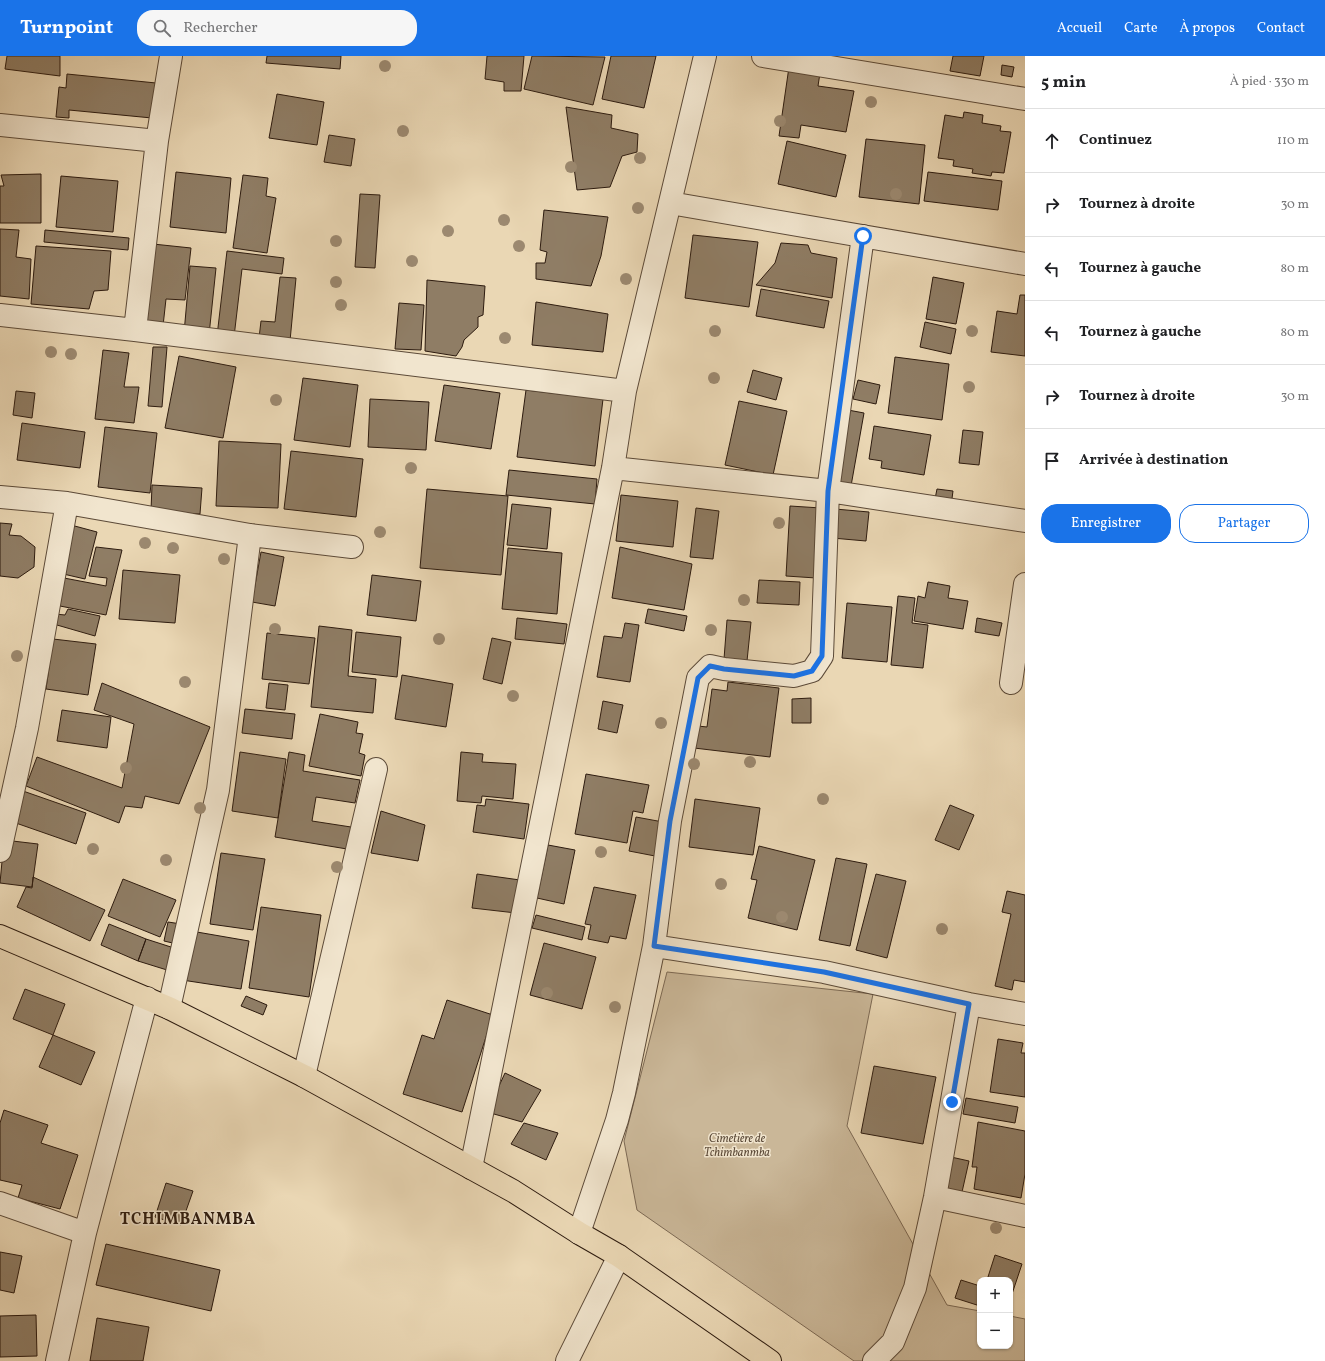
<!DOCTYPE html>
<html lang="fr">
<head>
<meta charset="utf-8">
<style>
  :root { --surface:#fff; --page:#f6f6f6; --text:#202124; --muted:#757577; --line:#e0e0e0; --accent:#1a73e8 }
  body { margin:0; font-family:Vollkorn,serif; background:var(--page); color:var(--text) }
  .controls { position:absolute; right:12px; bottom:12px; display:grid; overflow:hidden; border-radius:8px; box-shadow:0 1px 3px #0004 }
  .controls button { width:36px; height:36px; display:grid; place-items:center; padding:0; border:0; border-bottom:1px solid var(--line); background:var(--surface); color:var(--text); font:20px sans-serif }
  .stop { position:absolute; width:12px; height:12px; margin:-9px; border:3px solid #1a73e8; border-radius:50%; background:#fff }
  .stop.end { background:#1a73e8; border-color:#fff; box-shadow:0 1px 4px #0008 }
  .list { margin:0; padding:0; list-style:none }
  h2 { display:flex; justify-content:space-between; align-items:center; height:52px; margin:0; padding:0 16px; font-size:17px }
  h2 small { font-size:13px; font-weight:400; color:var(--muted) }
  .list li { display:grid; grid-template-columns:26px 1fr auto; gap:12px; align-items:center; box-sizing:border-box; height:64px; padding:0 16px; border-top:1px solid var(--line) }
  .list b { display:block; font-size:15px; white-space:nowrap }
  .list em { font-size:13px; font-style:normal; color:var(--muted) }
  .actions { display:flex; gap:8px; padding:12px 16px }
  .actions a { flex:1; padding:9px 0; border:1px solid var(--accent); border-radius:16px; text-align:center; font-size:14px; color:var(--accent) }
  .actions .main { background:var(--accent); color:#fff }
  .icon { flex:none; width:22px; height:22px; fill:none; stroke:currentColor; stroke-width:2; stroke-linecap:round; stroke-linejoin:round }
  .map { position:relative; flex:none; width:1025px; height:1305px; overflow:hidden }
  header { display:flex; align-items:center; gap:24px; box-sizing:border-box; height:56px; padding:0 20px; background:var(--accent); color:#fff }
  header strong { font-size:19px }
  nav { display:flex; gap:22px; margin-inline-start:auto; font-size:14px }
  .search { width:280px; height:36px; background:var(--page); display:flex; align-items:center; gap:10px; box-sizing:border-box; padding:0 14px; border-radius:16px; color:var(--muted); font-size:15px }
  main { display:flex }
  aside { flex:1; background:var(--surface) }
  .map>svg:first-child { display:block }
  .green { fill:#cab798; stroke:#7c6954 }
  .building { fill:#8f7d65; stroke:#2d1b0f }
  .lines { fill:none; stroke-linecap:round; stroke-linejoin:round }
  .minor-casing { stroke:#5c4a38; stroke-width:24 }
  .highway-casing { stroke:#2d1b0f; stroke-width:24 }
  .minor { stroke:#f1e5ce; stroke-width:22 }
  .highway { stroke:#ead7b4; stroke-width:22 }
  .tree { fill:#9c8970 }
  .route { stroke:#1a73e8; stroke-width:5 }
  .labels { text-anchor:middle; stroke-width:3; stroke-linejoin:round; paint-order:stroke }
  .park-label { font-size:12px; font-style:italic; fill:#5c4a38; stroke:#f1e5ce }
  .district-label { font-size:16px; font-weight:bold; letter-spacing:1px; fill:#2d1b0f; stroke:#f1e5ce }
</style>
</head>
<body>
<header>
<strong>Turnpoint</strong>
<div class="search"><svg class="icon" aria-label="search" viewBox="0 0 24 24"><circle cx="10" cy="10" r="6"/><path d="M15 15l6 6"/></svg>Rechercher</div>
<nav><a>Accueil</a><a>Carte</a><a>À propos</a><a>Contact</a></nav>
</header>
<main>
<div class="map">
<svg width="1025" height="1305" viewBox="0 0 1025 1305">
  <rect width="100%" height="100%" fill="#ead7b4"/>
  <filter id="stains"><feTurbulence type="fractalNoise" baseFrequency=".005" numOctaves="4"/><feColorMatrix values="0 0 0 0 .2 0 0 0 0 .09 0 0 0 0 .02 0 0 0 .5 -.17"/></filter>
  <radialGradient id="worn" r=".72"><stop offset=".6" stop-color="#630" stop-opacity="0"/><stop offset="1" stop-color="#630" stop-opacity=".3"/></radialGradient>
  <!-- green -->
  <path class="green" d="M667 916 873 938 847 1070 947 1249 980 1255V1290H1010V1260L1025 1263V1305H854L637 1154 624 1085Z"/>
  <!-- building -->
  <path class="building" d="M7 0H60V20L5 13Z
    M267 0H341L340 13 266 7Z
    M487 0H524L521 35H504V26L485 23Z
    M532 0 605 1 593 49 524 33Z
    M611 0H656L644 52 602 43Z
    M953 0H984L980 20 950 15Z
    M1002 9 1014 11 1012 21 1001 19Z
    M789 11 820 17 818 30 854 35 846 76 801 69 799 82 779 80Z
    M67 18 156 27 152 62 69 54V62L56 61 59 31 66 32Z
    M277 38 324 46 317 89 269 82Z
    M566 51 612 59 611 72 638 78 637 96 622 100 610 131 577 134Z
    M964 56 983 59 982 67 1001 70 1000 75 1011 76 1004 117 992 116 991 120 972 117 973 113 953 110 954 104 938 102 945 59 963 62Z
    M329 79 355 83 351 110 324 106Z
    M866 83 925 89 919 148 859 141Z
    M787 85 846 99 836 141 778 128Z
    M176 116 231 122 226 177 170 171Z
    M928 116 1002 125 998 154 924 145Z
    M41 118V167H0V130H4L1 119Z
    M243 119 268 122 266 140 276 142 267 197 233 192Z
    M61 120 118 125 113 176 56 171Z
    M360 138 380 139 375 212 355 211Z
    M544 154 608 161 601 200 591 230 536 223V207H545L547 196 540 194Z
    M0 173 19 174 16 201 31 203 29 243 0 240Z
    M45 174 129 182 128 194 44 186Z
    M693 179 758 186 749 251 685 242Z
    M781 187 808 189 811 197 837 202 832 242 756 229 775 207Z
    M153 188 191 192 185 244 166 243 163 270 143 268Z
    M36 190 111 195 108 234 94 235 89 253 31 248Z
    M227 195 284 202 282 218 242 213 234 281 217 280Z
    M190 210 216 212 209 279 184 277Z
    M280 221 296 222 290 285 259 282 261 265 275 266Z
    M933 221 964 227 956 268 926 263Z
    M427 224 485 230 483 259 478 261V271L464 284 462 291 456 300 425 295Z
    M761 233 829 245 824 272 756 260Z
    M1020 239H1025V300L991 296 997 255 1017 258Z
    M536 246 608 258 603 296 532 289Z
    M399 247 424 249 421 294 395 293Z
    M925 266 956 273 951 298 920 291Z
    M153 291H167L162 351 148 350Z
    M103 294 129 297 124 331H139L134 367 95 363Z
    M179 300 236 311 223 382 165 372Z
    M895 301 949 308 942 364 888 357Z
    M753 314 782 322 776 344 747 336Z
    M303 322 358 329 350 391 294 384Z
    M858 324 880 329 876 348 853 343Z
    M444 329 500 337 491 393 435 385Z
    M526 334 603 343 595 410 517 401Z
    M16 335 35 337 32 362 13 359Z
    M370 343 429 346 426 394 368 391Z
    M739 345 787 355 773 419 725 409Z
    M848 354 864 357 851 430 835 427Z
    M22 367 85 376 80 412 17 404Z
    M874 370 931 379 924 419 881 412 882 405 869 403Z
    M105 371 157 377 150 437 98 431Z
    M963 374 983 376 979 409 959 407Z
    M219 385 281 388 278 452 216 450Z
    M291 395 363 403 356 461 284 453Z
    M509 414 597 423 595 448 506 439Z
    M152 429 202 432 200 458 151 455Z
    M427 433 508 440 501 519 420 512Z
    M937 433 953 435 951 450 934 448Z
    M621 439 678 445 673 491 616 485Z
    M512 448 551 452 547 493 507 489Z
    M790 450 821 452 816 522 786 520Z
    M696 452 719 455 713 503 690 501Z
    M835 453 869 456 866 485 832 482Z
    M0 467 12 468 9 479 21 480 35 491 34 511 18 522 0 520Z
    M71 469 97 476 85 523 59 517Z
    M96 491 122 494 106 559 60 550 64 522 106 530 107 522 89 520Z
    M620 491 692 508 684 554 612 542Z
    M508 492 562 497 557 558 502 553Z
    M261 496 284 501 275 550 252 546Z
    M123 514 180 519 175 567 119 563Z
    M372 519 421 525 416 565 367 559Z
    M759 524 800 526 799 549 757 547Z
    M928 526 950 530 948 542 968 545 963 573 914 565 918 540 925 542Z
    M898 540 915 542 912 567 928 569 923 612 891 609Z
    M847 547 892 551 887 606 842 602Z
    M68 553 100 560 95 580 50 567 55 558 65 559Z
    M648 553 687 560 684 575 645 567Z
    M517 562 567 568 564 588 515 583Z
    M977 562 1002 567 999 580 975 576Z
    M727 564 751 566 747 605 724 603Z
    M625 567 639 569 630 626 597 621 604 580 622 582Z
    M319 570 352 574 348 620 376 623 373 657 311 651Z
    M356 576 401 581 397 621 352 616Z
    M267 577 315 582 309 628 262 623Z
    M492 582 511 586 502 628 483 623Z
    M53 583 96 588 88 639 46 633Z
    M402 619 453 628 446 671 395 663Z
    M728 626 779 632 770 701 694 692 698 670 707 671 712 633 727 635Z
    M102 627 210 671 179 748 145 740 142 752 125 750 119 767 26 730 37 701 122 732 134 668 94 654Z
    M269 627 288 629 285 654 266 652Z
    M811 642V667H792V643Z
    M603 645 623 649 617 677 598 673Z
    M245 653 295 658 292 683 242 677Z
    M62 654 111 661 107 692 57 685Z
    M320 658 358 666 356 677 363 678 359 697 365 699 361 720 309 710Z
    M240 696 286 703 278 762 232 755Z
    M289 696 305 699 303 715 360 724 355 747 316 741 312 765 351 771 347 793 275 781Z
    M461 696 483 698 482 706 516 708 513 743 482 740 481 747 457 745Z
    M586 718 649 729 643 757 633 755 627 787 575 778Z
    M23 735 86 757 76 788 13 766Z
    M486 743 529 748 524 783 473 776 477 749 485 750Z
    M695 743 760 752 753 799 689 791Z
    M950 749 974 759 959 794 935 784Z
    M381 755 425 769 418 805 371 797Z
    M636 761 663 766 655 800 629 795Z
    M4 784 38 788 32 831 0 827Z
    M548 789 575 794 564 848 537 842Z
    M759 790 815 804 797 874 748 862 757 824 751 823Z
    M221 797 265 803 253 874 210 868Z
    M836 802 867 808 850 890 819 884Z
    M477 818 520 824 516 857 472 852Z
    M876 818 906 825 887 902 856 894Z
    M33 821 105 854 90 885 17 851 26 831 32 832Z
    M123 823 176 844 160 881 108 860Z
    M594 831 636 839 626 883 610 880 608 887 588 883 591 869 585 868Z
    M1007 835 1025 839V926L1014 924 1012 934 995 930 1011 858 1002 856Z
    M261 851 321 859 309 941 249 932Z
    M536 859 585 871 582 884 532 872Z
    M168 866 181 868 177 888 164 885Z
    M109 868 146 883 138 905 101 889Z
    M191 875 249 885 241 933 182 924Z
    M146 883 174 892 167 914 138 905Z
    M544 887 596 901 582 953 530 939Z
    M25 933 65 948 53 979 13 963Z
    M246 940 267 949 263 959 241 950Z
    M447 944 493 959 462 1056 403 1038 422 979 434 983Z
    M53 979 95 996 81 1029 39 1011Z
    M998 983 1023 987 1021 997H1025V1041L990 1036Z
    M874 1010 936 1021 923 1088 861 1077Z
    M505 1017 541 1034 522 1066 487 1056Z
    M966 1042 1018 1051 1015 1067 963 1058Z
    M4 1054 48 1069 41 1087 78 1099 60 1153 18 1142 22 1129 0 1124V1067Z
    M978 1066 1025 1075V1118L1021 1142 974 1133 977 1111H972Z
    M524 1067 558 1077 546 1104 511 1088Z
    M951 1101 969 1105 960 1145 942 1140Z
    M166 1127 193 1135 181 1169 155 1161Z
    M106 1188 220 1214 211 1255 96 1229Z
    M0 1196 22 1200 14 1237 0 1234Z
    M995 1199 1022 1208 1010 1244V1224H987Z
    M961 1224 980 1230V1250L955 1242Z
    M36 1259 37 1300 0 1301V1260Z
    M97 1262 149 1271 143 1305H90Z"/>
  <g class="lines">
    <defs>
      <path id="minor" d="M763 0 1025 43
        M0 69 157 85
        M670 147 1025 208
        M0 259 135 274 625 335
        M135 274 157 85 171 0
        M613 412 828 435 1025 465
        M0 441 67 447 250 479 352 491
        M1011 627 1025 528
        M0 795 27 672 67 447
        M654 890 824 916 969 948 1025 958
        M169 952 218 734 250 479
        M304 1020 376 713
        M471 1112 613 412 625 335 705 0
        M935 1141 1025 1160
        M0 1147 85 1177
        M579 1177 617 1064 624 1037 654 890 670 765 698 622 710 610 724 613 794 620 812 615 822 600 828 435 863 180
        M57 1305 85 1177 147 942
        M567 1305 619 1200
        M874 1305 893 1286 915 1232 935 1141 969 948"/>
      <path id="highway" d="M0 880 169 952 304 1020 513 1135 579 1177 619 1200 770 1305"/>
    </defs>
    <!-- minor casing -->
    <use href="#minor" class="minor-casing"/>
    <!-- highway casing -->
    <use href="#highway" class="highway-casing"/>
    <!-- minor -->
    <use href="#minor" class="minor"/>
    <!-- highway -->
    <use href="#highway" class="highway"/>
  </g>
  <!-- trees -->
  <g class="tree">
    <circle cx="385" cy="10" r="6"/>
    <circle cx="871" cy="46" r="6"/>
    <circle cx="780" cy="65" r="6"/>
    <circle cx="403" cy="75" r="6"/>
    <circle cx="640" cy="102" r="6"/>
    <circle cx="571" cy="111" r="6"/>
    <circle cx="896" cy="138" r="6"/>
    <circle cx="638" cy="152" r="6"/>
    <circle cx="504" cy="164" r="6"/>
    <circle cx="448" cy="175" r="6"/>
    <circle cx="336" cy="185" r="6"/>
    <circle cx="519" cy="190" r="6"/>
    <circle cx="412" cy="205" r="6"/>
    <circle cx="626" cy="223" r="6"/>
    <circle cx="336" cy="226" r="6"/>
    <circle cx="341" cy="249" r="6"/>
    <circle cx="715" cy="275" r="6"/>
    <circle cx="972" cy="275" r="6"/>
    <circle cx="505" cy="282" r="6"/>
    <circle cx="51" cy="296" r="6"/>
    <circle cx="71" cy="298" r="6"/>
    <circle cx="714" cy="322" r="6"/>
    <circle cx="969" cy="331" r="6"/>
    <circle cx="276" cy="344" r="6"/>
    <circle cx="411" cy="412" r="6"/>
    <circle cx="779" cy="467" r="6"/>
    <circle cx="380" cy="476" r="6"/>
    <circle cx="145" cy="487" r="6"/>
    <circle cx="173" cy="492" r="6"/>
    <circle cx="224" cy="503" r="6"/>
    <circle cx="744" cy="544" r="6"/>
    <circle cx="275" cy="573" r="6"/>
    <circle cx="711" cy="574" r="6"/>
    <circle cx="439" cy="583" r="6"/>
    <circle cx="17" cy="600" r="6"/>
    <circle cx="185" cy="626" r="6"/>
    <circle cx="513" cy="640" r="6"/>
    <circle cx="661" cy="667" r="6"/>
    <circle cx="750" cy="706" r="6"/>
    <circle cx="694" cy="708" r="6"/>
    <circle cx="126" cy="712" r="6"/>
    <circle cx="823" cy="743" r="6"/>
    <circle cx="200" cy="752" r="6"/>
    <circle cx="93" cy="793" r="6"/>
    <circle cx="601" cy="796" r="6"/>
    <circle cx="166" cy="804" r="6"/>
    <circle cx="337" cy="811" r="6"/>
    <circle cx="721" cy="828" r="6"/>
    <circle cx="782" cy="861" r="6"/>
    <circle cx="942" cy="873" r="6"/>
    <circle cx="547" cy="937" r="6"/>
    <circle cx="615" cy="951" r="6"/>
    <circle cx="996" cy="1172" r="6"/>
  </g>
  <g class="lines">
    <!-- route -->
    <path class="route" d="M863 180 828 435 822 600 812 615 794 620 724 613 710 610 698 622 670 765 654 890 824 916 969 948 952 1046"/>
  </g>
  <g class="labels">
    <!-- park labels -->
    <g class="park-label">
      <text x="737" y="1086">Cimetière de<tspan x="737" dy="14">Tchimbanmba</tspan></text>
    </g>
    <!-- district labels -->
    <g class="district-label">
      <text x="188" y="1168">TCHIMBANMBA</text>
    </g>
  </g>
  <rect width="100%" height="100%" filter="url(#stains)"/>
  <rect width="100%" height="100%" fill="url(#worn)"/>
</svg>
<div class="controls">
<button>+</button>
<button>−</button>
</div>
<div class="stop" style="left:863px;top:180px"></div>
<div class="stop end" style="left:952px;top:1046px"></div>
</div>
<aside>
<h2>5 min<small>À pied · 330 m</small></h2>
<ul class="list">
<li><svg class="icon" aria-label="ahead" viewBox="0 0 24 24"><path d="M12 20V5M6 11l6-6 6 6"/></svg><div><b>Continuez</b></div><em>110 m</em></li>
<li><svg class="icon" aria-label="right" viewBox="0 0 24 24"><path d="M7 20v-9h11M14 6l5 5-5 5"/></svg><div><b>Tournez à droite</b></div><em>30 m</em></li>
<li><svg class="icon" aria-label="left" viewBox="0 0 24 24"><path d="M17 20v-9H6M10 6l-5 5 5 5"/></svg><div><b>Tournez à gauche</b></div><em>80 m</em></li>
<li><svg class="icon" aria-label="left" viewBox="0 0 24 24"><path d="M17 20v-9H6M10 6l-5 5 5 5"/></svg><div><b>Tournez à gauche</b></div><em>80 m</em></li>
<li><svg class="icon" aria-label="right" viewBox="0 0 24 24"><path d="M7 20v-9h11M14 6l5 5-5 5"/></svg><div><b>Tournez à droite</b></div><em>30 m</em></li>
<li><svg class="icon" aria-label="arrive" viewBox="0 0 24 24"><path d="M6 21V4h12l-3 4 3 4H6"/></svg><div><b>Arrivée à destination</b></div></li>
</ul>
<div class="actions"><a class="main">Enregistrer</a><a>Partager</a></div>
</aside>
</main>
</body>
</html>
